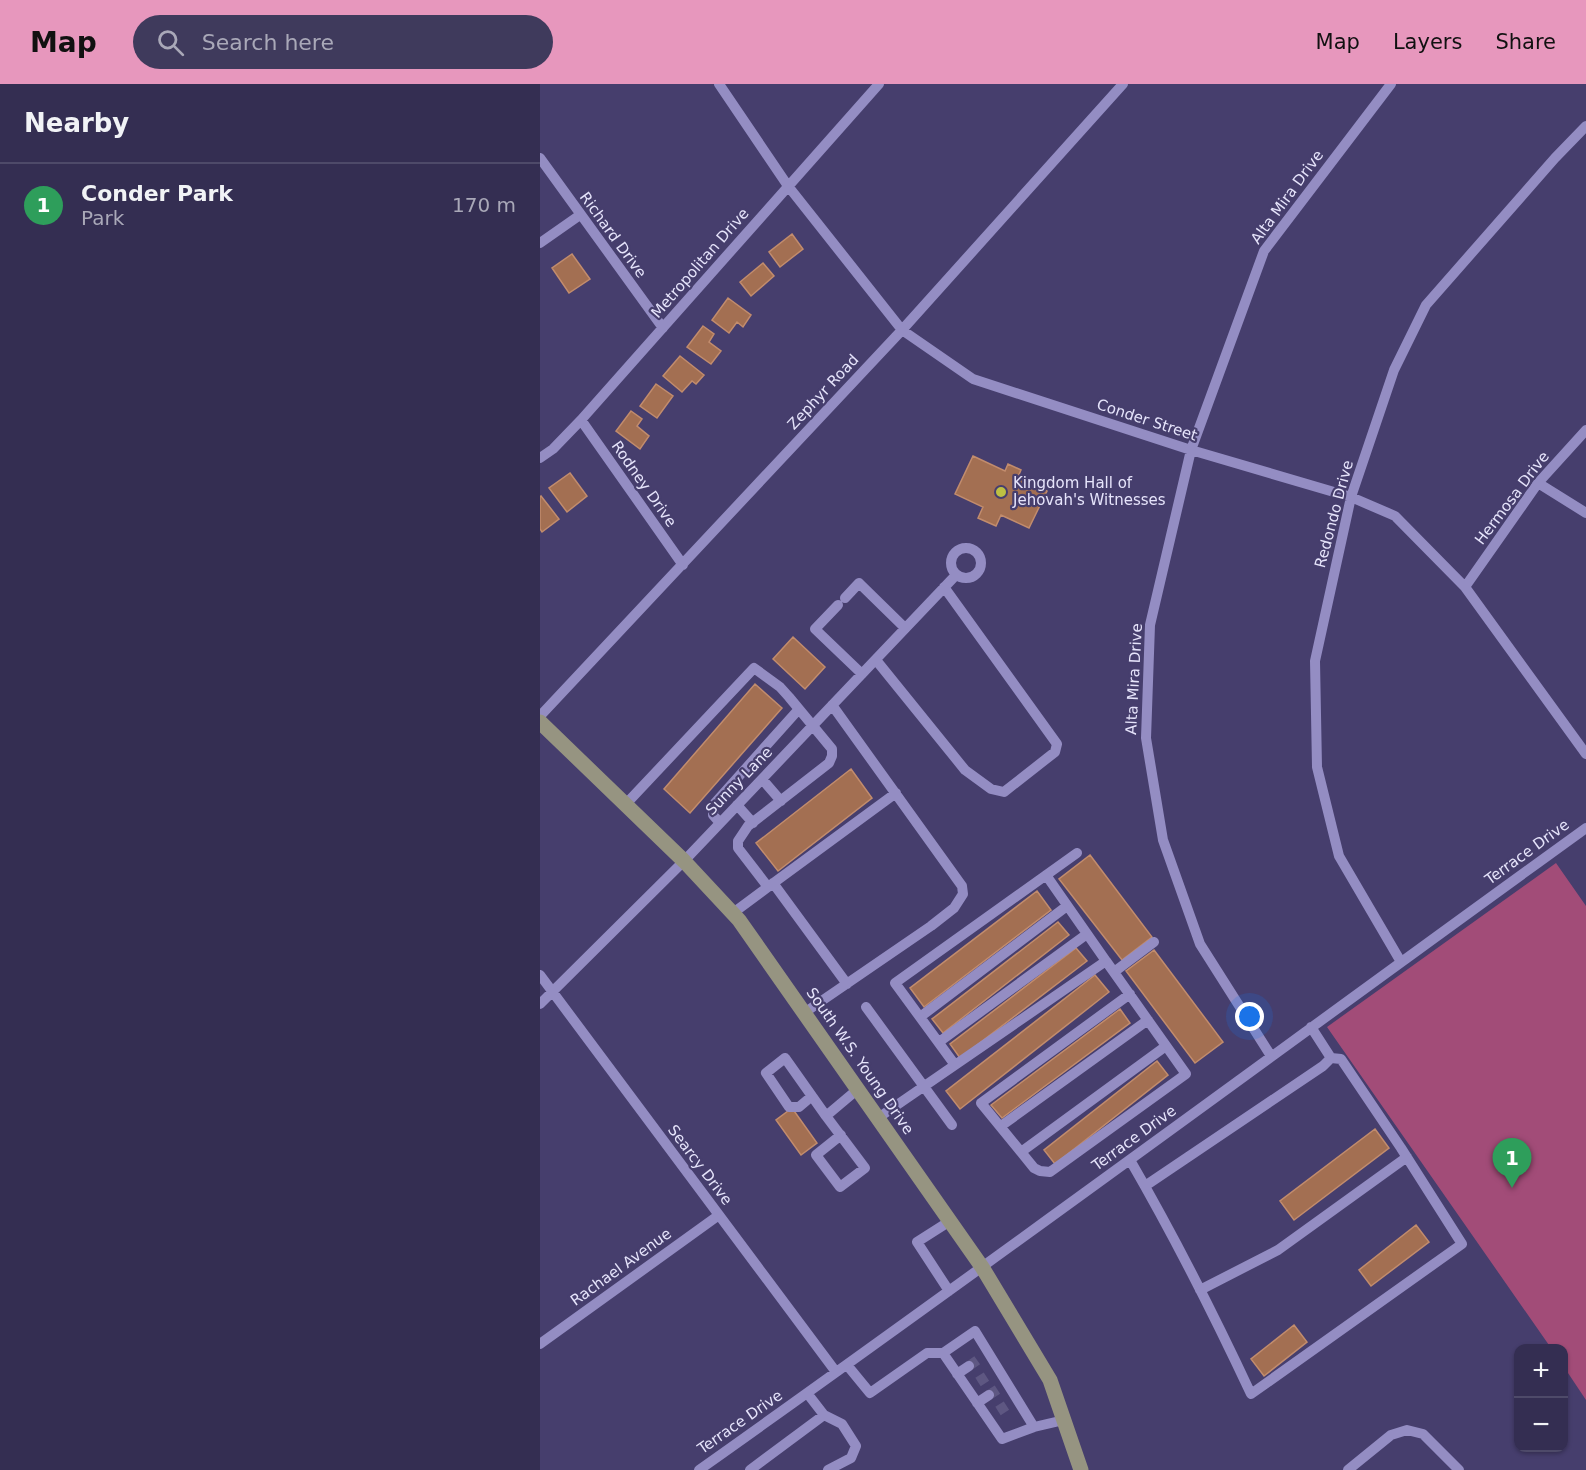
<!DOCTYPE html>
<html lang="en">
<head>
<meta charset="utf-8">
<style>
  :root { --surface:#342e52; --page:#3f3a5c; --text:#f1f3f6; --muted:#a9a8b8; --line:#4e4a69; --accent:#e797bd }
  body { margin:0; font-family:"DejaVu Sans",sans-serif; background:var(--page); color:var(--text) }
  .controls { position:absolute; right:18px; bottom:18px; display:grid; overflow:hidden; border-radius:12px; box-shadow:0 2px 4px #0004 }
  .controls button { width:54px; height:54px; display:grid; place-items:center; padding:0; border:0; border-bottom:2px solid var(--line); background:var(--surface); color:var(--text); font:30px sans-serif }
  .you { position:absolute; left:710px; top:933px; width:21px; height:21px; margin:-15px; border:4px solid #fff; border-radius:50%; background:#1a73e8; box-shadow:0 0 0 9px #1a73e833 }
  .badge { display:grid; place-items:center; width:39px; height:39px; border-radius:50%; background:var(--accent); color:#fff; font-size:20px; font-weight:700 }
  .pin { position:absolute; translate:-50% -50px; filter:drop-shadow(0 2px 3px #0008) }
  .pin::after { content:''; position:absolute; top:32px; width:21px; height:18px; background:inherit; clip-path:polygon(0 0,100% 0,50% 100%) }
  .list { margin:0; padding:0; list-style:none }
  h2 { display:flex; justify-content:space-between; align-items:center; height:78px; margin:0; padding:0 24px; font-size:26px }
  h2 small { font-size:20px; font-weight:400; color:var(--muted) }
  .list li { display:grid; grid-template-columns:39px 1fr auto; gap:18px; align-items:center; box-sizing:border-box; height:84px; padding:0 24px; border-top:2px solid var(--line) }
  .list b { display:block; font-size:22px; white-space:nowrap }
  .list p { margin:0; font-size:20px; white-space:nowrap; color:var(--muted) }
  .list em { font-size:20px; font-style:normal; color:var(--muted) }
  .icon { flex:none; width:33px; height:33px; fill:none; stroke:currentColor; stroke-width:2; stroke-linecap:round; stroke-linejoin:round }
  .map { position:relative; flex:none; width:1046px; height:1386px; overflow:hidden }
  header { display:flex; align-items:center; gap:36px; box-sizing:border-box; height:84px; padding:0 30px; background:var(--accent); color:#111 }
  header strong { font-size:28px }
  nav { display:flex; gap:33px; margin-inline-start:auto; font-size:21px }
  .search { width:420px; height:54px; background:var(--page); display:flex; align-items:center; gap:15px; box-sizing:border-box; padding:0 21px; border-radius:33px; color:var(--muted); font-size:22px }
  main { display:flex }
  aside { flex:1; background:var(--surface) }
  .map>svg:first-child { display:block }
  .green { fill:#a24c78 }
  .building { fill:#a36f52; stroke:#c28c6d; stroke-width:1.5 }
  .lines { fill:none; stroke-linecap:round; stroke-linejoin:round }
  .minor-tunnel { stroke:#5e5782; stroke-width:10; stroke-dasharray:10 5; stroke-linecap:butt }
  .minor { stroke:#948dc3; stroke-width:10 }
  .major { stroke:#969481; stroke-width:15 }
  .poi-dot { fill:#bdbf43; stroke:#463e6d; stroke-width:2 }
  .labels { text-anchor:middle; stroke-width:4.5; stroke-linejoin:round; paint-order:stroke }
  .street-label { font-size:15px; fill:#e6e4fb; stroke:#463e6d }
  .poi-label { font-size:15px; fill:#e6e4fb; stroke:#463e6d; text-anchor:start }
</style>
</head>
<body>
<header>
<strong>Map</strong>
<div class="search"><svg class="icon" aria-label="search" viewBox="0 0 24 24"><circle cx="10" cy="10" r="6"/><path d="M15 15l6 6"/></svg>Search here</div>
<nav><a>Map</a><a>Layers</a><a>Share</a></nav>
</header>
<main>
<aside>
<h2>Nearby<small></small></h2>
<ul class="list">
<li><span class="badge" style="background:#2e9e5b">1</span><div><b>Conder Park</b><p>Park</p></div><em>170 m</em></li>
</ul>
</aside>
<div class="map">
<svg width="1046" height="1386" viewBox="0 0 1046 1386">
  <rect width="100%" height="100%" fill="#463e6d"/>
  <!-- green -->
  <path class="green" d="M1016 779 1046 822V1316L1024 1283 1023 1264H1011L787 943Z"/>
  <!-- building -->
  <path class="building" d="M252 150 263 165 240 183 229 168Z
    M32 170 50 195 29 209 12 184Z
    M223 179 234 192 211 212 200 198Z
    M188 214 211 231 203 243 197 238 189 249 172 236Z
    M163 242 174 250 169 258 181 267 171 280 147 263Z
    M140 272 164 291 156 300 152 297 142 308 123 292Z
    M116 300 133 312 117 334 100 322Z
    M91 327 102 335 97 342 109 352 100 365 76 347Z
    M433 372 465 387 468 380 481 386 478 393 507 407 489 444 461 431 456 442 438 434 443 423 415 410Z
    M30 389 47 412 27 428 9 404Z
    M1 412 19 435 2 448 0 445V413Z
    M253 553 285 583 265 605 233 575Z
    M215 600 242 624 150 729 124 705Z
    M311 685 332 714 238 787 216 759Z
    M550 771 612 853 582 876 519 795Z
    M497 807 511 826 384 923 370 904Z
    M518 838 529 851 403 949 392 935Z
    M536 864 547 877 420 974 410 960Z
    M614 866 683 958 655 979 586 887Z
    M555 891 569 908 420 1025 406 1007Z
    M580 925 590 939 462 1034 451 1021Z
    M617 977 628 991 515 1080 504 1066Z
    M252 1024 277 1059 261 1071 236 1036Z
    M835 1045 849 1064 754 1136 740 1117Z
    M876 1141 889 1158 831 1202 819 1186Z
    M754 1241 767 1258 724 1292 711 1275Z"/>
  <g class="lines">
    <!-- minor-tunnel -->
    <path class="minor-tunnel" d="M429 1282 439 1275
      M438 1298 449 1291
      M449 1311 460 1304
      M458 1327 469 1320"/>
    <!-- minor -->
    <path class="minor" d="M179 0 248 102 362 246 433 295 651 366 811 413 855 432 925 503 1046 670
      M0 74 123 244
      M0 159 40 131
      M41 336 143 481
      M0 374 13 365 41 336 339 0
      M998 399 1046 429
      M411 479a15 15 0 1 1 30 0a15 15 0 1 1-30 0Z
      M925 503 998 399 1046 346
      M305 514 319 499 365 544
      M298 521 275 545 322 590
      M336 576 425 686 451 705 464 708 515 668 517 660 404 503
      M0 632 362 246 583 0
      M222 695 241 717
      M85 721 214 584 240 603 249 613 292 665V672L289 679 208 742 198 757V764L228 803 193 829
      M197 721 213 739
      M180 739 173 731 174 720 259 625
      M506 791 566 877
      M233 799 307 900
      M228 803 356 709
      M861 878 799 772 777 683 775 577 811 413 854 286 886 221 1015 74 1046 42
      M574 888 614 858
      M0 891 296 1288
      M0 920 144 777 416 491
      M326 923 412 1041
      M264 929 391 842 414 824 423 810 422 802 292 621
      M380 933 527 822
      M399 958 547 850
      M731 972 660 860 623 756 606 654 610 541 651 366 724 167 851 0
      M415 981 355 899 537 769
      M272 1012 259 1023H249L226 989 245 974 286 1032 318 1005
      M286 1032 325 1084 300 1103 276 1071 301 1051
      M338 1034 566 877 646 990 510 1088 500 1087 494 1084 441 1019 590 910
      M461 1042 608 936
      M481 1068 626 962
      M590 1076C634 1152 674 1231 711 1310L922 1160 861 1064 801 975 791 974 771 943
      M605 1102 783 982 791 974
      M660 1206 738 1166 867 1073
      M409 1207 377 1158 410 1137
      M0 1260 179 1131
      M403 1269 462 1355 494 1343
      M307 1281 330 1309 387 1269H403L435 1247 494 1343 524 1336
      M417 1290 429 1282
      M267 1309 284 1331 302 1340 316 1362 311 1374 288 1386
      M437 1319 449 1311
      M159 1386C457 1175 750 958 1046 744
      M210 1386 284 1331
      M808 1386 851 1351 867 1346 883 1350 919 1386"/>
    <!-- major -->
    <path class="major" d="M0 638 144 777 199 836 442 1183 510 1296 541 1386"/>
  </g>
  <!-- markers -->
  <circle class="poi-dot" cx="461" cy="408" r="6"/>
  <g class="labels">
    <!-- street labels -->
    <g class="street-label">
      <text transform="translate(747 113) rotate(-54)" y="5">Alta Mira Drive</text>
      <text transform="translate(73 151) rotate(54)" y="5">Richard Drive</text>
      <text transform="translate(160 179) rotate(-49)" y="5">Metropolitan Drive</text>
      <text transform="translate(283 308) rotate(-47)" y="5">Zephyr Road</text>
      <text transform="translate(607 336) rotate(18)" y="5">Conder Street</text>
      <text transform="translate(104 400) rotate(55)" y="5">Rodney Drive</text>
      <text transform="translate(972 414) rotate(-53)" y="5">Hermosa Drive</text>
      <text transform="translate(794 430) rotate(-75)" y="5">Redondo Drive</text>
      <text transform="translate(594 595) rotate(-87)" y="5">Alta Mira Drive</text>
      <text transform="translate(199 697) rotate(-46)" y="5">Sunny Lane</text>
      <text transform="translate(987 768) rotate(-36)" y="5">Terrace Drive</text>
      <text transform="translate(320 977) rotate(55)" y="5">South W.S. Young Drive</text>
      <text transform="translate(594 1054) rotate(-36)" y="5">Terrace Drive</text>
      <text transform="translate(160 1081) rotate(53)" y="5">Searcy Drive</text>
      <text transform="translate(81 1183) rotate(-36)" y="5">Rachael Avenue</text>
      <text transform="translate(200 1338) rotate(-35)" y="5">Terrace Drive</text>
    </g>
    <!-- poi labels -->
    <g class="poi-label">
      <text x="473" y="404">Kingdom Hall of<tspan x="473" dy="17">Jehovah's Witnesses</tspan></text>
    </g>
  </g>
</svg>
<div class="controls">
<button>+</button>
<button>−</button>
</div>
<div class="you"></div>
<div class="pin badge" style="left:972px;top:1104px;background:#2e9e5b">1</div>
</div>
</main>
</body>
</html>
